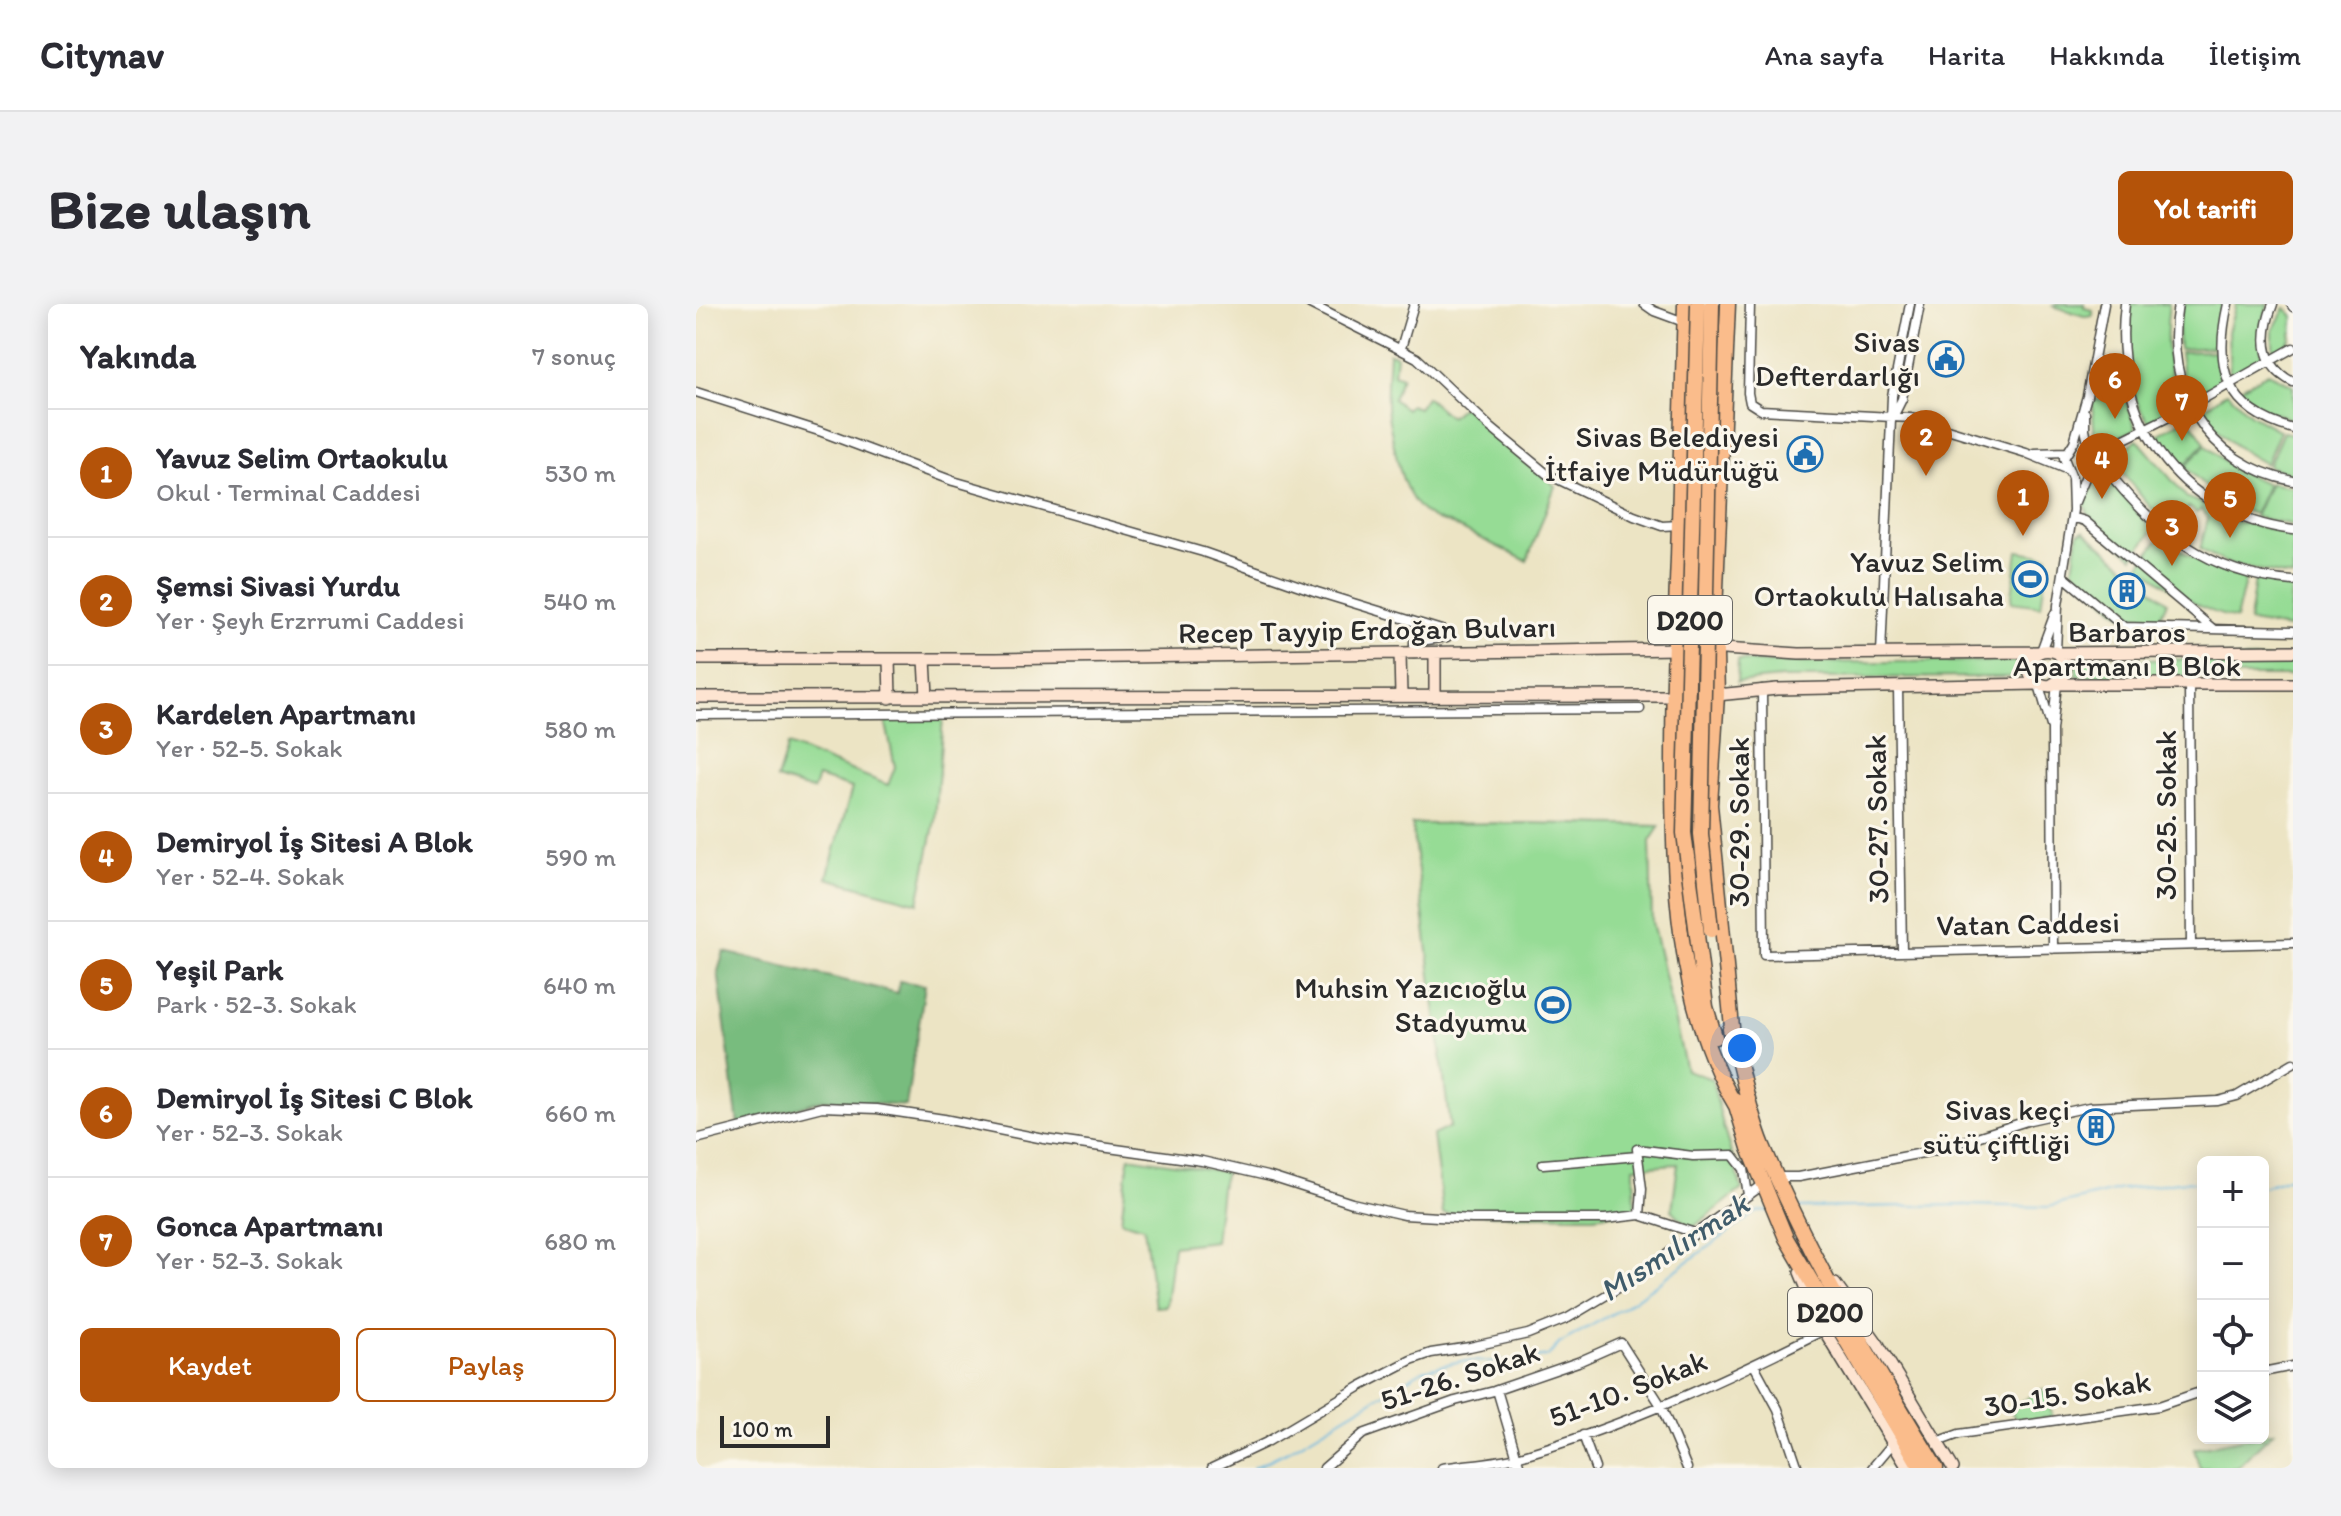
<!DOCTYPE html>
<html lang="tr">
<head>
<meta charset="utf-8">
<style>
  :root { --surface:#fff; --page:#f2f2f3; --text:#2b2b33; --muted:#7c7c81; --line:#e1e1e2; --accent:#b45309 }
  body { margin:0; font-family:Itim,sans-serif; background:var(--page); color:var(--text) }
  .controls { position:absolute; right:24px; bottom:24px; display:grid; overflow:hidden; border-radius:12px; box-shadow:0 4px 20px #0003 }
  .controls button { width:72px; height:72px; display:grid; place-items:center; padding:0; border:0; border-bottom:2px solid var(--line); background:var(--surface); color:var(--text); font:40px sans-serif }
  .scale { position:absolute; left:24px; bottom:20px; width:110px; box-sizing:border-box; padding-left:8px; border:4px solid #2b2b2b; border-top:0; font-size:22px; line-height:28px; white-space:nowrap; color:#2b2b2b; -webkit-text-stroke:6px #fbf7ec; paint-order:stroke }
  .you { position:absolute; left:1046px; top:744px; width:28px; height:28px; margin:-20px; border:6px solid #fff; border-radius:50%; background:#1a73e8; box-shadow:0 0 0 12px #1a73e833 }
  .badge { display:grid; place-items:center; width:52px; height:52px; border-radius:50%; background:var(--accent); color:#fff; font-size:26px; font-weight:700 }
  .pin { position:absolute; translate:-50% -66px; filter:drop-shadow(0 2px 4px #0008) }
  .pin::after { content:''; position:absolute; top:42px; width:28px; height:24px; background:inherit; clip-path:polygon(0 0,100% 0,50% 100%) }
  .list { margin:0; padding:0; list-style:none }
  h2 { display:flex; justify-content:space-between; align-items:center; height:104px; margin:0; padding:0 32px; font-size:34px }
  h2 small { font-size:26px; font-weight:400; color:var(--muted) }
  .list li { display:grid; grid-template-columns:52px 1fr auto; gap:24px; align-items:center; box-sizing:border-box; height:128px; padding:0 32px; border-top:2px solid var(--line) }
  .list b { display:block; font-size:30px; white-space:nowrap }
  .list p { margin:0; font-size:26px; white-space:nowrap; color:var(--muted) }
  .list em { font-size:26px; font-style:normal; color:var(--muted) }
  .actions { display:flex; gap:16px; padding:24px 32px }
  .actions a { flex:1; padding:18px 0; border:2px solid var(--accent); border-radius:12px; text-align:center; font-size:28px; color:var(--accent) }
  .actions .main { background:var(--accent); color:#fff }
  .icon { flex:none; width:44px; height:44px; fill:none; stroke:currentColor; stroke-width:2; stroke-linecap:round; stroke-linejoin:round }
  .map { position:relative; flex:none; width:1597px; height:1164px; overflow:hidden; border-radius:12px }
  header { display:flex; align-items:center; gap:48px; box-sizing:border-box; height:112px; padding:0 40px; background:var(--surface); border-bottom:2px solid var(--line) }
  header strong { font-size:38px }
  nav { display:flex; gap:44px; margin-inline-start:auto; font-size:28px }
  .intro { display:flex; align-items:center; justify-content:space-between; box-sizing:border-box; height:192px; padding:0 48px }
  h1 { margin:0; font-size:56px }
  .button { padding:20px 36px; border-radius:12px; background:var(--accent); color:#fff; font-size:28px; font-weight:700 }
  main { display:flex; gap:48px; padding:0 48px }
  aside { flex:1; background:var(--surface); border-radius:12px; box-shadow:0 4px 20px #0003 }
  .map>svg:first-child { display:block }
  .green { fill:#96dc95; stroke:#608460; stroke-width:2 }
  .forest { fill:#78bc7e; stroke:#527454; stroke-width:2 }
  .lines { fill:none; stroke-linecap:round; stroke-linejoin:round }
  .stream { stroke:#66b7e1; stroke-width:2 }
  .street-casing { stroke:#484742; stroke-width:11 }
  .secondary-casing { stroke:#484742; stroke-width:14 }
  .highway-casing { stroke:#484742; stroke-width:17 }
  .street { stroke:#fff; stroke-width:8 }
  .secondary { stroke:#fde4d1; stroke-width:11 }
  .highway { stroke:#fabc8b; stroke-width:14 }
  .highway-bridge-casing { stroke:#484742; stroke-width:17; stroke-linecap:butt }
  .highway-bridge { stroke:#fabc8b; stroke-width:14 }
  .labels { text-anchor:middle; stroke-width:6; stroke-linejoin:round; paint-order:stroke }
  .shield { fill:#fbf7ec; stroke:#696865; stroke-width:2 }
  .shield-label { font-size:28px; font-weight:bold; fill:#2b2b2b }
  .poi-label { font-size:30px; fill:#2b2b2b; stroke:#fbf7ec; text-anchor:end }
  .street-label { font-size:30px; fill:#2b2b2b; stroke:#fbf7ec }
  .water-label { font-size:32px; font-style:italic; fill:#405c6b; stroke:#fbf7ec }
</style>
</head>
<body>
<header>
<strong>Citynav</strong>
<nav><a>Ana sayfa</a><a>Harita</a><a>Hakkında</a><a>İletişim</a></nav>
</header>
<div class="intro"><h1>Bize ulaşın</h1><a class="button">Yol tarifi</a></div>
<main>
<aside>
<h2>Yakında<small>7 sonuç</small></h2>
<ul class="list">
<li><span class="badge">1</span><div><b>Yavuz Selim Ortaokulu</b><p>Okul · Terminal Caddesi</p></div><em>530 m</em></li>
<li><span class="badge">2</span><div><b>Şemsi Sivasi Yurdu</b><p>Yer · Şeyh Erzrrumi Caddesi</p></div><em>540 m</em></li>
<li><span class="badge">3</span><div><b>Kardelen Apartmanı</b><p>Yer · 52-5. Sokak</p></div><em>580 m</em></li>
<li><span class="badge">4</span><div><b>Demiryol İş Sitesi A Blok</b><p>Yer · 52-4. Sokak</p></div><em>590 m</em></li>
<li><span class="badge">5</span><div><b>Yeşil Park</b><p>Park · 52-3. Sokak</p></div><em>640 m</em></li>
<li><span class="badge">6</span><div><b>Demiryol İş Sitesi C Blok</b><p>Yer · 52-3. Sokak</p></div><em>660 m</em></li>
<li><span class="badge">7</span><div><b>Gonca Apartmanı</b><p>Yer · 52-3. Sokak</p></div><em>680 m</em></li>
</ul>
<div class="actions"><a class="main">Kaydet</a><a>Paylaş</a></div>
</aside>
<div class="map">
<svg width="1597" height="1164" viewBox="0 0 1597 1164">
  <rect width="100%" height="100%" fill="#fbf7ec"/>
  <filter id="ink" filterUnits="userSpaceOnUse"><feTurbulence type="fractalNoise" baseFrequency=".0125" numOctaves="2"/><feDisplacementMap in="SourceGraphic" scale="16" xChannelSelector="R" yChannelSelector="G"/><feConvolveMatrix kernelMatrix="1 2 1 2 8 2 1 2 1" color-interpolation-filters="sRGB"/></filter>
  <filter id="wash" filterUnits="userSpaceOnUse"><feTurbulence type="fractalNoise" baseFrequency=".006" numOctaves="4" result="noise"/><feDisplacementMap in="SourceGraphic" scale="32" xChannelSelector="R" yChannelSelector="G"/><feGaussianBlur stdDeviation="1.8" result="paint"/><feColorMatrix in="noise" values="0 0 0 0 0 0 0 0 0 0 0 0 0 0 0 0 0 1.4 0 .05"/><feComposite in="paint" operator="in"/></filter>
  <g filter="url(#wash)">
    <rect width="100%" height="100%" fill="#ece4c4"/>
    <!-- green -->
    <path class="green" d="M1361 0H1388V4L1397 6V12L1391 13 1357 2Z
      M1433 0H1473C1467 44 1473 64 1484 105L1455 120C1428 91 1430 36 1433 0Z
      M1485 0H1526L1521 43 1483 45 1482 28Z
      M1540 0H1572L1564 30 1566 56 1534 71 1532 28Z
      M1589 4 1597 12C1597 31 1594 43 1577 52V26Z
      M1520 47 1524 80 1495 96 1487 75 1484 48Z
      M693 49 700 51 698 70 706 73 697 95 710 105 714 101 722 104 730 93 754 113 767 102 859 182 831 257 753 219C713 214 704 170 697 137 695 125 691 112 691 100 690 83 692 66 693 49Z
      M1572 69 1597 81V116L1579 109 1576 111 1561 104 1543 85Z
      M1531 88 1555 111 1584 127 1570 160C1544 147 1522 131 1506 106Z
      M1428 90 1440 125 1408 141 1399 137 1396 97Z
      M1492 113 1509 139 1487 163 1460 132Z
      M1587 128 1597 130V171L1572 162Z
      M1441 135 1491 194 1505 199 1534 216 1597 230V273L1530 259 1504 245 1512 214 1505 205 1501 209 1493 203 1485 212 1481 227 1498 233 1495 240C1464 221 1441 185 1417 157Z
      M1509 141 1538 165 1572 180 1558 210 1525 197 1489 163Z
      M1402 165 1406 166 1457 226 1437 253C1417 235 1377 213 1391 181 1394 174 1396 170 1402 165Z
      M1574 179 1597 183V221L1559 213Z
      M1388 227 1471 298 1463 314 1429 311 1421 308 1377 265 1382 229Z
      M1465 231C1487 252 1520 265 1550 273L1540 315C1502 306 1475 286 1444 261Z
      M1322 247 1352 252 1345 302 1315 298Z
      M1559 275 1595 281 1593 324 1553 318Z
      M1597 355V372H1380V356Z
      M1042 356 1072 359 1323 357V373L1086 374 1041 378Z
      M247 414 239 516 222 599 131 574 156 484 122 473 117 486 81 475 92 441 192 481 199 463 189 415Z
      M830 519 964 522 954 537 956 618 990 766 1016 775 1028 826 1046 885 995 925 976 906 982 860 938 863 939 907 897 912 747 910 737 831 754 823 716 520Z
      M433 853 530 868 525 884 519 937 477 942 470 1002 459 1003 448 923 425 917Z
      M1347 1085 1357 1113 1321 1118 1314 1105Z
      M1577 1128 1540 1164H1504L1498 1145 1549 1134H1567V1130Z"/>
    <!-- forest -->
    <path class="forest" d="M28 648 202 689 203 677 229 681 210 802 126 796 42 821 22 667Z"/>
    <g class="lines">
      <!-- stream -->
      <path class="stream" d="M1567 883 1597 872
        M1103 904 1267 901 1352 903 1426 885 1490 877 1507 879
        M557 1164 590 1148 727 1066 765 1057 817 1058 852 1052 864 1039 930 1002 1061 908 1073 907"/>
    </g>
  </g>
  <g filter="url(#ink)">
    <g class="lines">
      <defs>
        <path id="street" d="M614 0 721 54 794 123 851 170 938 212 966 222 983 221
          M948 0 958 7 988 18
          M1054 0 1052 89 1054 99 1065 106 1215 114 1330 149 1372 166
          M1429 0C1415 113 1481 211 1597 226
          M1482 0C1467 85 1510 160 1597 177
          M1532 0C1517 64 1529 106 1597 125
          M1577 0C1565 31 1564 62 1597 78
          M1595 0 1597 3
          M705 44 718 0
          M0 88 126 128 257 177 507 248 621 288 752 328 751 333 718 338V350
          M1197 113 1206 95 1224 0
          M1339 149 1370 148
          M1396 151 1493 103 1597 44
          M1396 157 1407 161C1455 225 1514 271 1597 277
          M1379 198 1396 157 1389 125V109
          M1376 213 1389 217 1517 325
          M1367 272 1428 323 1597 327
          M1345 347 1359 309
          M1360 347 1362 301 1377 206 1376 174 1368 154 1378 138 1391 92 1408 0
          M1185 350 1196 92 1214 0
          M1343 381 1355 422
          M1493 381 1495 641
          M1202 383 1206 647
          M1066 385 1068 651 1597 639
          M0 411 944 405
          M1357 645 1356 426 1361 380
          M0 835 126 803 181 805 248 815 348 835 506 857 575 873 656 899 708 911 776 915H909L944 911 999 929
          M847 860 942 852
          M1081 873H1102L1237 847 1334 816 1393 803 1522 797 1541 792 1597 759
          M944 911 946 885 941 845 997 852 1037 851 1048 865 1052 891
          M1058 1061 1082 1105 1102 1164
          M1567 1068 1597 1062
          M801 1086 824 1164
          M887 1131 899 1164
          M1241 1138 1263 1130 1463 1102 1507 1087
          M516 1164 571 1138 665 1082 715 1056 735 1049 774 1043 832 1030 872 1014 934 977 1068 880
          M628 1164 667 1130 759 1097 798 1087 882 1058 925 1039 964 1100 991 1164
          M746 1164C771 1160 799 1159 824 1152 929 1122 1031 1075 1128 1026
          M1176 1164 1197 1139"/>
        <path id="secondary" d="M1012 344 1103 350 1343 348
          M739 349V392
          M1362 349 1370 359 1367 374 1354 382C1320 380 1331 336 1362 349L1597 347
          M704 350 705 392
          M0 355H300L983 345
          M193 355 194 394
          M229 355 231 393
          M1362 380H1597
          M0 393 977 392 1021 391 1081 385 1343 380
          M1104 968 1128 1026 1212 1164
          M1139 980 1182 1040 1257 1164"/>
        <path id="highway" d="M989 0C987 85 985 170 982 254 979 323 977 391 977 460 977 574 980 701 1040 802
          M1032 0 1019 309 1021 391 1014 501 1037 733
          M1001 631 1010 703 1019 733
          M1034 725C1045 763 1052 805 1067 842 1114 954 1177 1060 1240 1164
          M1038 795 1053 844 1090 934 1225 1164"/>
      </defs>
      <!-- street casing -->
      <use href="#street" class="street-casing"/>
      <!-- secondary casing -->
      <use href="#secondary" class="secondary-casing"/>
      <!-- highway casing -->
      <use href="#highway" class="highway-casing"/>
      <!-- street -->
      <use href="#street" class="street"/>
      <!-- secondary -->
      <use href="#secondary" class="secondary"/>
      <!-- highway -->
      <use href="#highway" class="highway"/>
      <defs>
        <path id="highway-bridge" d="M1015 626 1005 530 1016 0
          M1001 631 988 529 1002 0"/>
      </defs>
      <!-- highway-bridge casing -->
      <use href="#highway-bridge" class="highway-bridge-casing"/>
      <!-- highway-bridge -->
      <use href="#highway-bridge" class="highway-bridge"/>
    </g>
  </g>
  <!-- icons -->
  <defs>
    <symbol id="civic-ring" viewBox="-11 -11 22 22"><circle r="9.5" fill="#fbf7ec" stroke="#1f6fb2" stroke-width="1.5"/><path d="M-.6-6.5H3V-4.5H.6V-3L4-1V1h2V6H-6V1h2V-1L-.6-3ZM-1.2 2.5V6h2.4V2.5Z" fill="#1f6fb2"/></symbol>
    <symbol id="stadium-ring" viewBox="-11 -11 22 22"><circle r="9.5" fill="#fbf7ec" stroke="#1f6fb2" stroke-width="1.5"/><path d="M0-5a6.5 5 0 1 0 0 10a6.5 5 0 1 0 0-10ZM-3.5-1.8h7v3.6h-7Z" fill="#1f6fb2"/></symbol>
    <symbol id="building-ring" viewBox="-11 -11 22 22"><circle r="9.5" fill="#fbf7ec" stroke="#1f6fb2" stroke-width="1.5"/><path d="M-4-6H4V6H1V3H-1V6H-4ZM-2.5-4.3h1.7v1.8h-1.7ZM.8-4.3h1.7v1.8H.8ZM-2.5-1h1.7V.8h-1.7ZM.8-1h1.7V.8H.8Z" fill="#1f6fb2"/></symbol>
  </defs>
  <g fill-rule="evenodd">
    <use href="#civic-ring" x="1230" y="35" width="40" height="40"/>
    <use href="#civic-ring" x="1089" y="130" width="40" height="40"/>
    <use href="#stadium-ring" x="1314" y="255" width="40" height="40"/>
    <use href="#building-ring" x="1411" y="267" width="40" height="40"/>
    <use href="#stadium-ring" x="837" y="681" width="40" height="40"/>
    <use href="#building-ring" x="1380" y="803" width="40" height="40"/>
  </g>
  <g class="labels">
    <!-- shield labels -->
    <g class="shield">
      <rect x="952" y="292" width="84" height="48" rx="6"/>
      <rect x="1092" y="984" width="84" height="48" rx="6"/>
    </g>
    <g class="shield-label">
      <text x="994" y="326">D200</text>
      <text x="1134" y="1018">D200</text>
    </g>
    <!-- poi labels -->
    <g class="poi-label">
      <text x="1224" y="48">Sivas<tspan x="1224" dy="34">Defterdarlığı</tspan></text>
      <text x="1083" y="143">Sivas Belediyesi<tspan x="1083" dy="34">İtfaiye Müdürlüğü</tspan></text>
      <text x="1308" y="268">Yavuz Selim<tspan x="1308" dy="34">Ortaokulu Halısaha</tspan></text>
      <text x="1431" y="338" text-anchor="middle">Barbaros<tspan x="1431" dy="34">Apartmanı B Blok</tspan></text>
      <text x="831" y="694">Muhsin Yazıcıoğlu<tspan x="831" dy="34">Stadyumu</tspan></text>
      <text x="1374" y="816">Sivas keçi<tspan x="1374" dy="34">sütü çiftliği</tspan></text>
    </g>
    <!-- street labels -->
    <g class="street-label">
      <text transform="translate(671 326) rotate(-1)" y="10">Recep Tayyip Erdoğan Bulvarı</text>
      <text transform="translate(1470 511) rotate(-90)" y="10">30-25. Sokak</text>
      <text transform="translate(1181 515) rotate(-91)" y="10">30-27. Sokak</text>
      <text transform="translate(1043 518) rotate(-90)" y="10">30-29. Sokak</text>
      <text transform="translate(1332 620) rotate(-1)" y="10">Vatan Caddesi</text>
      <text transform="translate(764 1072) rotate(-18)" y="10">51-26. Sokak</text>
      <text transform="translate(932 1085) rotate(-21)" y="10">51-10. Sokak</text>
      <text transform="translate(1371 1090) rotate(-9)" y="10">30-15. Sokak</text>
    </g>
    <!-- water labels -->
    <g class="water-label">
      <text transform="translate(978 943) rotate(-33)" y="11">Mısmılırmak</text>
    </g>
  </g>
</svg>
<div class="controls">
<button>+</button>
<button>−</button>
<button><svg class="icon" aria-label="locate" viewBox="0 0 24 24"><circle cx="12" cy="12" r="6"/><path d="M12 2v4M12 18v4M2 12h4M18 12h4"/></svg></button>
<button><svg class="icon" aria-label="layers" viewBox="0 0 24 24"><path d="M12 4l9 5-9 5-9-5zM3 14l9 5 9-5"/></svg></button>
</div>
<div class="scale">100 m</div>
<div class="you"></div>
<div class="pin badge" style="left:1327px;top:232px">1</div>
<div class="pin badge" style="left:1230px;top:172px">2</div>
<div class="pin badge" style="left:1476px;top:262px">3</div>
<div class="pin badge" style="left:1406px;top:195px">4</div>
<div class="pin badge" style="left:1534px;top:234px">5</div>
<div class="pin badge" style="left:1419px;top:115px">6</div>
<div class="pin badge" style="left:1486px;top:137px">7</div>
</div>
</main>
</body>
</html>
